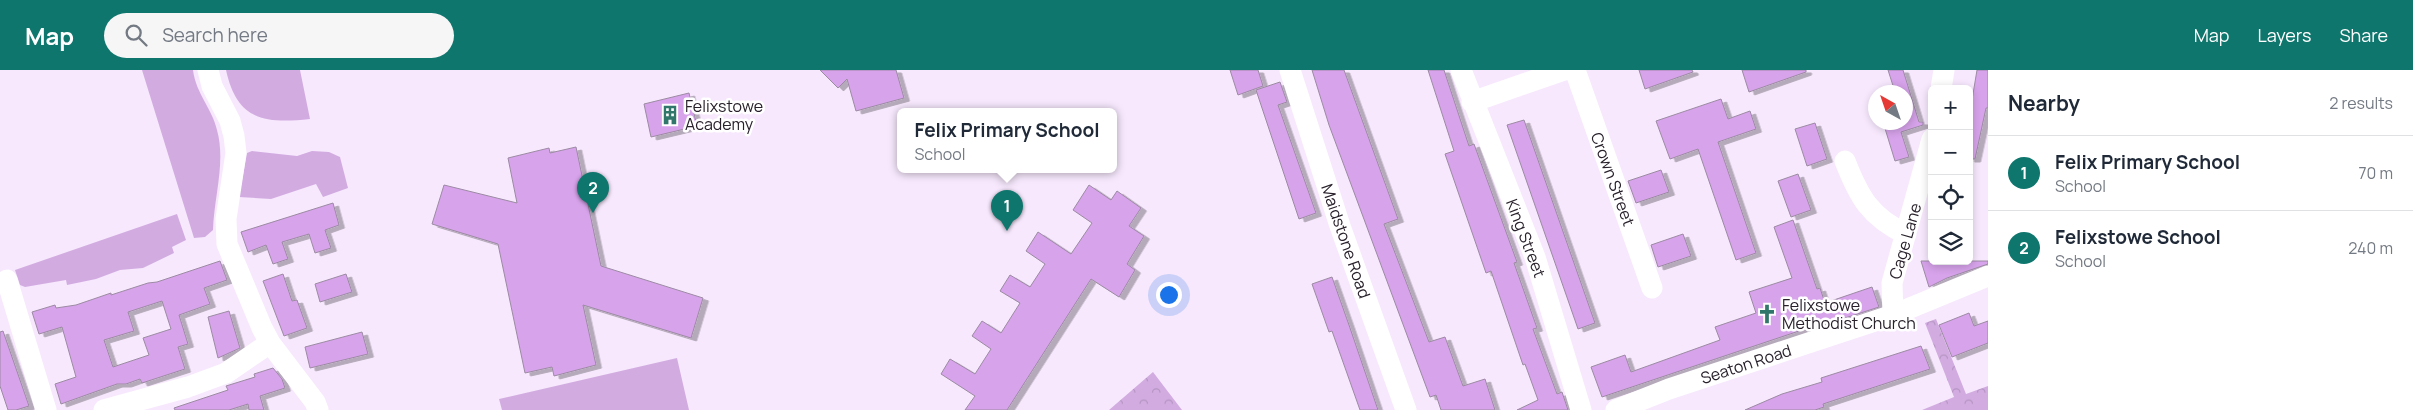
<!DOCTYPE html>
<html lang="en">
<head>
<meta charset="utf-8">
<style>
  :root { --surface:#fff; --page:#f6f6f7; --text:#1f2937; --muted:#747a83; --line:#e0e1e3; --accent:#0f766e }
  body { margin:0; font-family:Manrope,sans-serif; background:var(--page); color:var(--text) }
  .controls { position:absolute; right:15px; top:15px; display:grid; overflow:hidden; border-radius:8px; box-shadow:0 2px 8px #0003 }
  .controls button { width:45px; height:45px; display:grid; place-items:center; padding:0; border:0; border-bottom:1px solid var(--line); background:var(--surface); color:var(--text); font:25px sans-serif }
  .compass { position:absolute; left:1868px; top:15px; width:45px; height:45px; border-radius:50%; background:var(--surface); box-shadow:0 2px 8px #0003; rotate:320deg }
  .you { position:absolute; left:1168px; top:224px; width:18px; height:18px; margin:-12px; border:4px solid #fff; border-radius:50%; background:#1a73e8; box-shadow:0 0 0 8px #1a73e833 }
  .badge { display:grid; place-items:center; width:32px; height:32px; border-radius:50%; background:var(--accent); color:#fff; font-size:16px; font-weight:700 }
  .pin { position:absolute; translate:-50% -41px; filter:drop-shadow(0 1px 2px #0008) }
  .pin::after { content:''; position:absolute; top:26px; width:18px; height:15px; background:inherit; clip-path:polygon(0 0,100% 0,50% 100%) }
  .popup { position:absolute; left:897px; top:38px; width:220px; height:65px; box-sizing:border-box; display:grid; place-content:center; border-radius:8px; background:var(--surface); filter:drop-shadow(0 1px 4px #0005); font-size:16px; white-space:nowrap; color:var(--muted) }
  .popup b { font-size:19px; color:var(--text) }
  .popup::after { content:''; position:absolute; left:50%; top:100%; margin-left:-10px; border:10px solid transparent; border-top-color:var(--surface) }
  .list { margin:0; padding:0; list-style:none }
  h2 { display:flex; justify-content:space-between; align-items:center; height:65px; margin:0; padding:0 20px; font-size:21px }
  h2 small { font-size:16px; font-weight:400; color:var(--muted) }
  .list li { display:grid; grid-template-columns:32px 1fr auto; gap:15px; align-items:center; box-sizing:border-box; height:75px; padding:0 20px; border-top:1px solid var(--line) }
  .list b { display:block; font-size:19px; white-space:nowrap }
  .list p { margin:0; font-size:16px; white-space:nowrap; color:var(--muted) }
  .list em { font-size:16px; font-style:normal; color:var(--muted) }
  .icon { flex:none; width:28px; height:28px; fill:none; stroke:currentColor; stroke-width:2; stroke-linecap:round; stroke-linejoin:round }
  .map { position:relative; flex:none; width:1988px; height:340px; overflow:hidden }
  header { display:flex; align-items:center; gap:30px; box-sizing:border-box; height:70px; padding:0 25px; background:var(--accent); color:#fff }
  header strong { font-size:24px }
  nav { display:flex; gap:28px; margin-inline-start:auto; font-size:18px }
  .search { width:350px; height:45px; background:var(--page); display:flex; align-items:center; gap:12px; box-sizing:border-box; padding:0 18px; border-radius:28px; color:var(--muted); font-size:19px }
  main { display:flex }
  aside { flex:1; background:var(--surface) }
  .map>svg:first-child { display:block }
  .grass { fill:#d2ace1 }
  .forest { fill:url(#forest-crowns) }
  .building { fill:#d7a3eb; stroke:#9c8aa3; fill-rule:evenodd; filter:url(#shadow) }
  .lines { fill:none; stroke-linecap:round; stroke-linejoin:round }
  .minor { stroke:#fff; stroke-width:21 }
  .labels { text-anchor:middle; stroke-width:5; stroke-linejoin:round; paint-order:stroke }
  .poi-label { font-size:16px; fill:#28212b; stroke:#fff; text-anchor:start }
  .street-label { font-size:16px; fill:#28212b; stroke:#fff }
</style>
</head>
<body>
<header>
<strong>Map</strong>
<div class="search"><svg class="icon" aria-label="search" viewBox="0 0 24 24"><circle cx="10" cy="10" r="6"/><path d="M15 15l6 6"/></svg>Search here</div>
<nav><a>Map</a><a>Layers</a><a>Share</a></nav>
</header>
<main>
<div class="map">
<svg width="1988" height="340" viewBox="0 0 1988 340">
  <defs>
    <pattern id="forest-crowns" width="20" height="18" patternUnits="userSpaceOnUse" patternTransform="scale(1.25)"><rect width="20" height="18" fill="#d2ace1"/><path d="M2 6a3 3 0 1 1 6 0M12 15a3 3 0 1 1 6 0" fill="none" stroke="#b494c1"/></pattern>
    <filter id="shadow"><feDropShadow dx="5.5" dy="3" stdDeviation="0" flood-color="#0004"/></filter>
  </defs>
  <rect width="100%" height="100%" fill="#f7e8fd"/>
  <!-- grass -->
  <path class="grass" d="M142 0H193C196 24 212 38 217 60 226 92 214 127 213 160L205 167 194 168Z
    M226 0H300L310 49C264 54 237 50 226 0Z
    M252 81 297 86 312 81 329 82 340 87 348 118 323 127 316 114 271 129 239 127 247 83Z
    M177 144 186 170 172 177 174 183 143 198 120 200 96 209 67 215 66 210 25 217 20 215 15 200Z
    M677 288 689 340H502L499 329Z"/>
  <!-- forest -->
  <path class="forest" d="M1936 249 1966 324 1988 316V340H1922L1954 327 1925 253Z
    M1153 302 1182 340H1109Z"/>
  <!-- building -->
  <path class="building" d="M820 0H896L904 28 856 41 847 9 838 18Z
    M1230 0H1258L1263 16 1238 25Z
    M1312 0H1344L1398 149 1384 154 1429 272 1445 267 1463 316 1485 309 1495 340H1441L1436 325 1430 327 1329 55Z
    M1428 0H1444L1469 76 1474 74 1517 192 1514 193 1537 258 1533 259 1557 324 1562 322 1568 340H1517L1538 330 1525 294 1523 295 1491 201 1486 203 1445 84 1454 81Z
    M1639 0H1692L1693 2 1645 19Z
    M1742 0H1806V2L1749 22Z
    M1888 0H1903L1919 52H1923V55L1901 62 1909 87 1895 91 1883 52H1906V22H1895Z
    M1977 0H1988V38H1986L1975 89H1969V48Z
    M1280 12 1287 32 1278 35 1316 143 1299 149 1256 20Z
    M689 23 697 56 651 67 644 34Z
    M1721 29 1728 49 1750 41 1756 59 1718 72 1756 183 1736 190 1698 79 1670 89 1656 51Z
    M1524 50 1595 253 1578 259 1507 55Z
    M1815 53 1827 89 1807 96 1795 59Z
    M576 77 601 196 703 228 691 268 583 235 596 295 554 306 552 297 525 303 498 174 432 154 444 115 517 133 508 88 549 78 550 83Z
    M1661 100 1669 122 1636 133 1628 111Z
    M1798 104 1811 140 1791 147 1778 111Z
    M1089 115 1111 130 1117 121 1141 138 1129 156 1144 166 1127 194 1135 200 1119 227 1091 209 1007 340H965L975 326 941 304 950 289 975 304 991 279 972 266 982 251 1001 263 1020 233 1000 221 1010 205 1030 217 1045 194 1026 181 1038 162 1071 184 1092 153 1073 140Z
    M333 133 339 155 325 160 331 178 315 183 309 164 282 172 288 189 273 194 266 175 248 182 241 162Z
    M1793 150 1817 219 1820 218 1825 233 1872 217 1879 237 1805 261V259L1602 327 1591 297 1625 285 1631 302 1720 270 1715 257 1756 243 1749 222 1792 208 1774 157Z
    M1683 164 1691 186 1658 197 1651 175Z
    M220 191 227 210 204 218 210 234 179 245 188 274 178 277 185 299 142 313 140 309 126 314H117L61 334 55 314 76 307 62 257 39 264 32 242 55 235 56 238 76 235 111 223V225L148 213 157 212ZM162 231 171 259 143 268 149 285 113 297 104 270 134 261 128 242Z
    M1921 191H1988V194L1947 208 1929 217Z
    M283 204 292 231 297 230 307 258 284 266 263 211Z
    M346 204 352 222 320 232 315 214Z
    M1332 207 1349 255 1378 340H1360L1332 261 1329 262 1312 214Z
    M229 241 240 278 218 288 208 247Z
    M1969 243 1974 256 1988 251V273L1952 287 1939 255Z
    M3 261 29 336 16 340H8L0 316V262Z
    M362 262 368 284 310 298 305 277Z
    M1921 276 1930 299 1823 334 1824 337 1815 340H1745L1782 324 1822 312 1821 308Z
    M273 298 282 309 285 318 260 326 264 340H249L248 334 229 340H175L174 338 228 320 226 316 255 307 254 304Z"/>
  <g class="lines">
    <!-- minor -->
    <path class="minor" d="M208 0 212 16 230 51 234 66 236 83 226 149 227 174 262 258 270 273 315 332 318 340
      M1290 0 1340 156 1406 340
      M1461 0 1535 187 1581 340
      M1575 0 1652 218
      M1941 19 1944 0
      M1472 32 1564 0
      M1845 91C1859 127 1870 147 1906 164
      M7 210 46 340
      M1893 245 1892 213 1932 69
      M104 340 188 317 226 303 270 273
      M1616 340 1669 319 1893 245 1988 206"/>
  </g>
  <!-- icons -->
  <defs>
    <symbol id="building-bare" viewBox="-9 -9 18 18"><path d="M-4-6H4V6H1V3H-1V6H-4ZM-2.5-4.3h1.7v1.8h-1.7ZM.8-4.3h1.7v1.8H.8ZM-2.5-1h1.7V.8h-1.7ZM.8-1h1.7V.8H.8Z" fill="#31766b" stroke="#fff" stroke-width="2.5" paint-order="stroke"/></symbol>
    <symbol id="church-bare" viewBox="-9 -9 18 18"><path d="M-1.2-6h2.4v3.5h3.3v2.4h-3.3V6h-2.4V-.1h-3.3v-2.4h3.3Z" fill="#31766b" stroke="#fff" stroke-width="2.5" paint-order="stroke"/></symbol>
  </defs>
  <g fill-rule="evenodd">
    <use href="#building-bare" x="656" y="31" width="28" height="28"/>
    <use href="#church-bare" x="1753" y="230" width="28" height="28"/>
  </g>
  <g class="labels">
    <!-- poi labels -->
    <g class="poi-label">
      <text x="685" y="42">Felixstowe<tspan x="685" dy="18">Academy</tspan></text>
      <text x="1782" y="241">Felixstowe<tspan x="1782" dy="18">Methodist Church</tspan></text>
    </g>
    <!-- street labels -->
    <g class="street-label">
      <text transform="translate(1613 109) rotate(70)" y="6">Crown Street</text>
      <text transform="translate(1526 168) rotate(69)" y="6">King Street</text>
      <text transform="translate(1346 171) rotate(71)" y="6">Maidstone Road</text>
      <text transform="translate(1905 171) rotate(-74)" y="6">Cage Lane</text>
      <text transform="translate(1746 294) rotate(-18)" y="6">Seaton Road</text>
    </g>
  </g>
</svg>
<div class="controls">
<button>+</button>
<button>−</button>
<button><svg class="icon" aria-label="locate" viewBox="0 0 24 24"><circle cx="12" cy="12" r="6"/><path d="M12 2v4M12 18v4M2 12h4M18 12h4"/></svg></button>
<button><svg class="icon" aria-label="layers" viewBox="0 0 24 24"><path d="M12 4l9 5-9 5-9-5zM3 14l9 5 9-5"/></svg></button>
</div>
<svg class="compass" viewBox="-18 -18 36 36"><path d="M0-13l5 13h-10z" fill="#e53935"/><path d="M0 13l5-13h-10z" fill="#747a83"/></svg>
<div class="you"></div>
<div class="pin badge" style="left:1007px;top:161px">1</div>
<div class="popup"><b>Felix Primary School</b>School</div>
<div class="pin badge" style="left:593px;top:143px">2</div>
</div>
<aside>
<h2>Nearby<small>2 results</small></h2>
<ul class="list">
<li><span class="badge">1</span><div><b>Felix Primary School</b><p>School</p></div><em>70 m</em></li>
<li><span class="badge">2</span><div><b>Felixstowe School</b><p>School</p></div><em>240 m</em></li>
</ul>
</aside>
</main>
</body>
</html>
